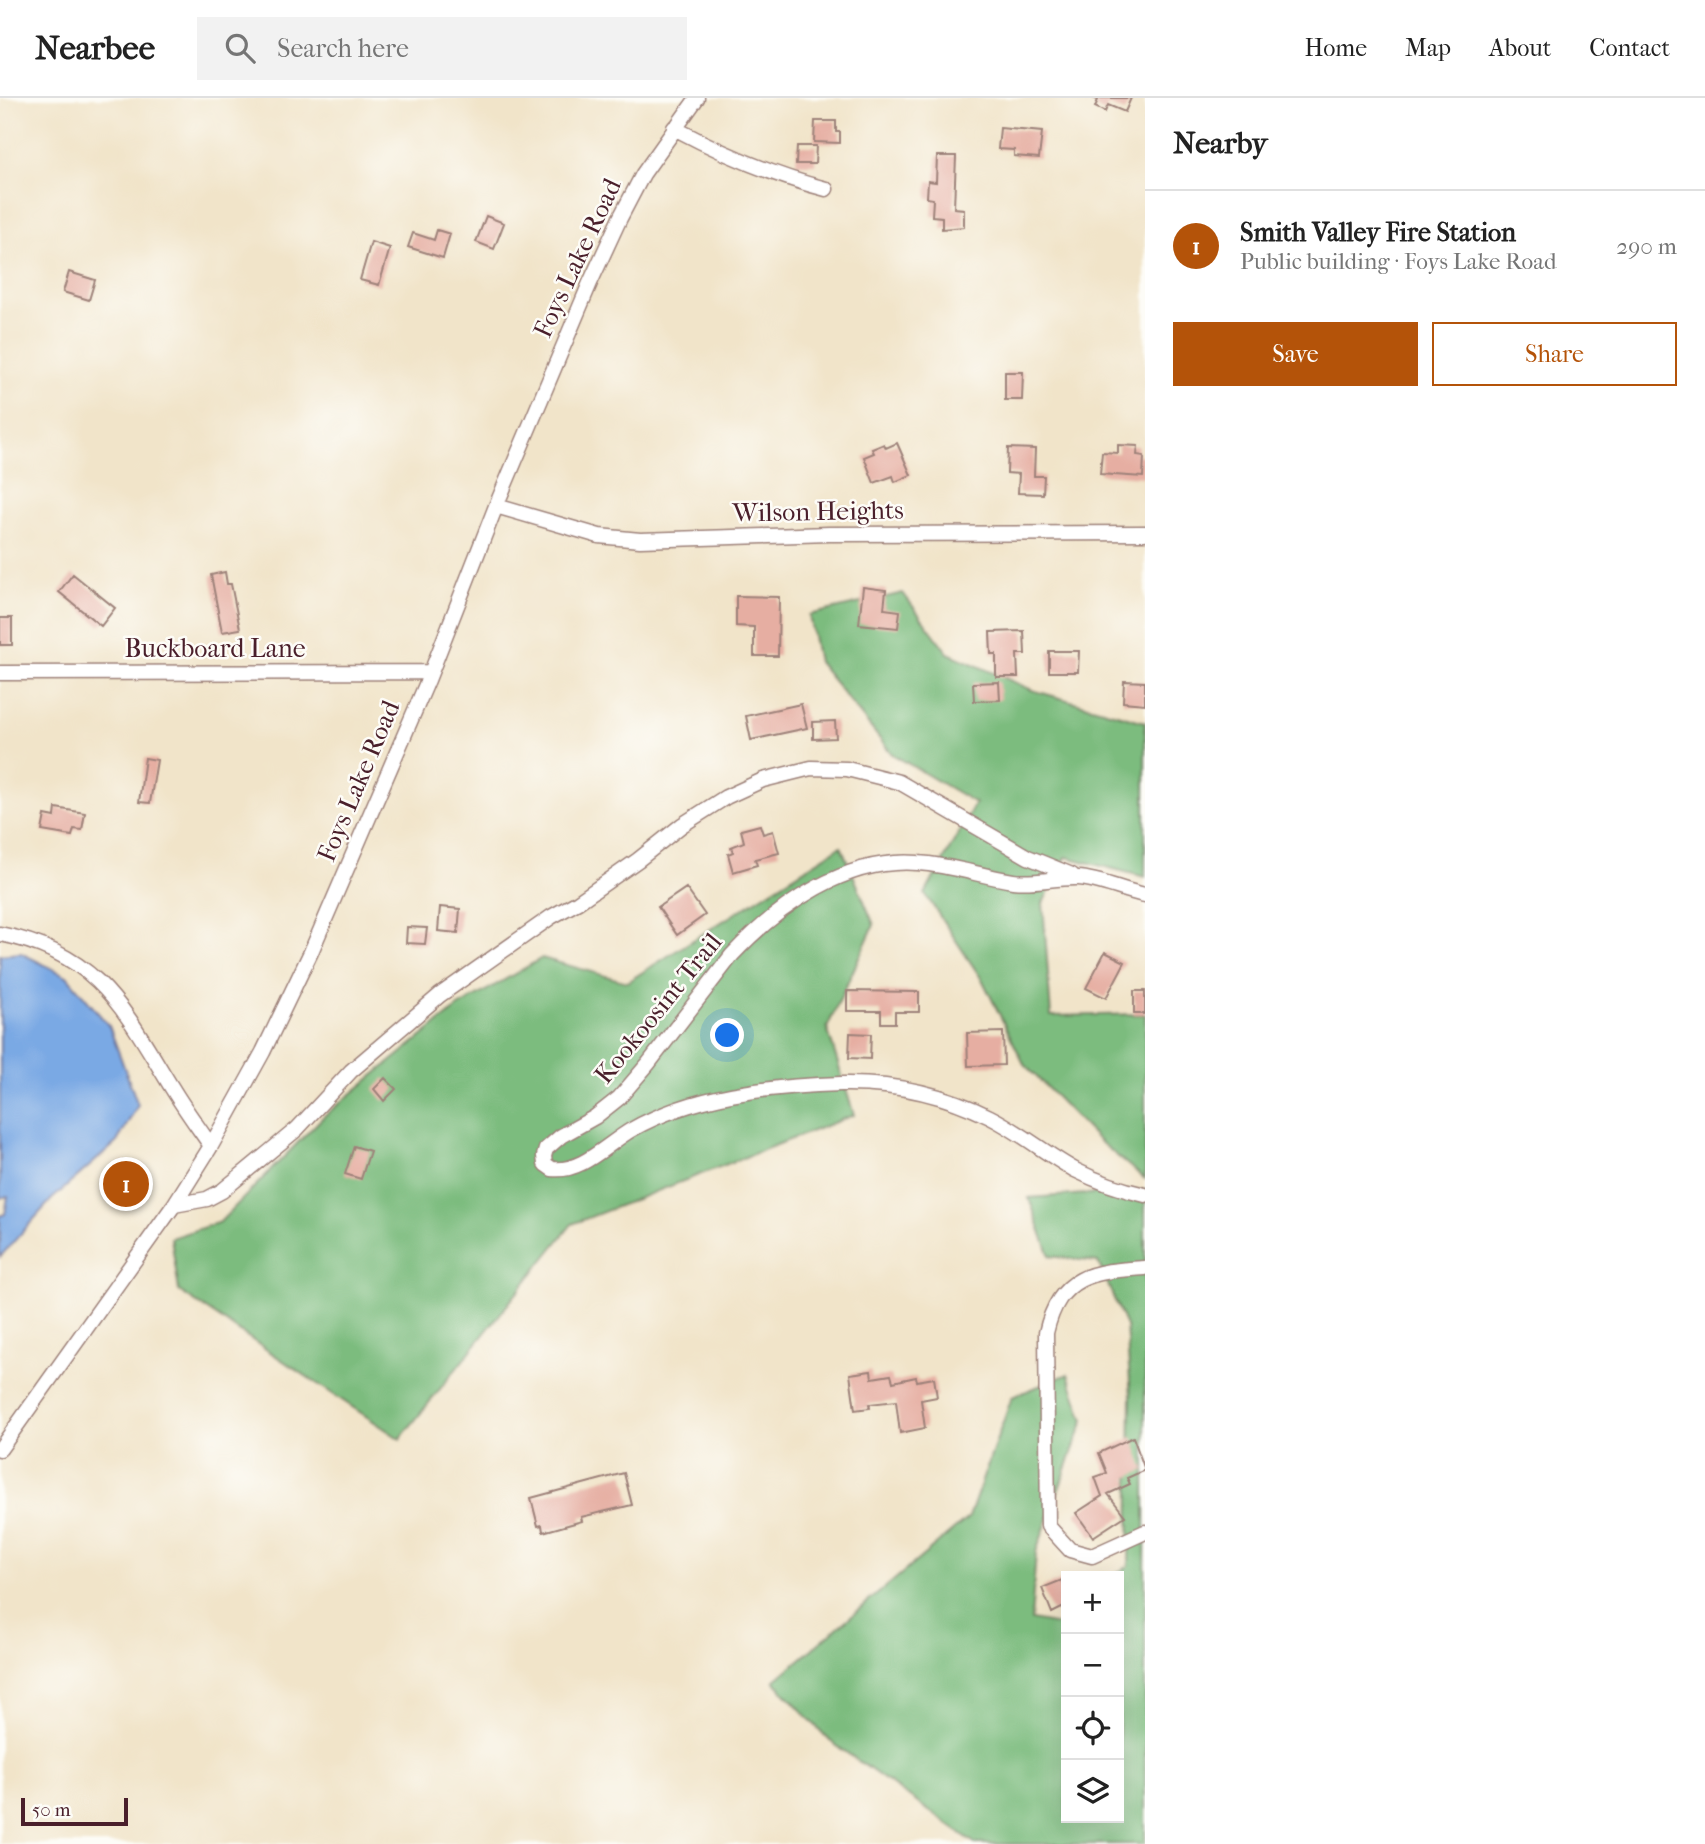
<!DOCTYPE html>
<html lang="en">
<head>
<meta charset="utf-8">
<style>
  :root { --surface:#fff; --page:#f2f2f2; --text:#222; --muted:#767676; --line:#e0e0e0; --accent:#b45309 }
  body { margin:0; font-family:"IM FELL French Canon",serif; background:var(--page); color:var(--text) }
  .controls { position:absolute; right:21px; bottom:21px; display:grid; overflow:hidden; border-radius:0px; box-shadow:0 7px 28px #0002 }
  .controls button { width:63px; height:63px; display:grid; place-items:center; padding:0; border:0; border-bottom:2px solid var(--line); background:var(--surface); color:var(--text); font:35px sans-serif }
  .scale { position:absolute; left:21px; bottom:18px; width:107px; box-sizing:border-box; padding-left:7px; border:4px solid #4a1f2b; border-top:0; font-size:19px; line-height:24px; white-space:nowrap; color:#4a1f2b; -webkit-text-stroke:5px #fdfcf7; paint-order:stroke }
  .you { position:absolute; left:728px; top:938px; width:24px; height:24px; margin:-18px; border:5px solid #fff; border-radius:50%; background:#1a73e8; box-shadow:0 0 0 10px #1a73e833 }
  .badge { display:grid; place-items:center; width:46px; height:46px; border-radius:50%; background:var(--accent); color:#fff; font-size:23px; font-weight:700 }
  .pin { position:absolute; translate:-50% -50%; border:4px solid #fff; box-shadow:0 2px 7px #0006 }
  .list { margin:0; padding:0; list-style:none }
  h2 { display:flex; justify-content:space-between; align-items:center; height:91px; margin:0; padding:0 28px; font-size:30px }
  h2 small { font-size:23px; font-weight:400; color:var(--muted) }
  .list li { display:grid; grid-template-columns:46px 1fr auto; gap:21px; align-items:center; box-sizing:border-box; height:112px; padding:0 28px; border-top:2px solid var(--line) }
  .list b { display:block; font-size:26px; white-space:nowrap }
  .list p { margin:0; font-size:23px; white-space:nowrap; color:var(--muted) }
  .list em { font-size:23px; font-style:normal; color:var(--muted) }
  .actions { display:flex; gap:14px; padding:21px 28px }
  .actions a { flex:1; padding:16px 0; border:2px solid var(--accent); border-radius:0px; text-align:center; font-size:24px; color:var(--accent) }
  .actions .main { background:var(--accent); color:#fff }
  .icon { flex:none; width:38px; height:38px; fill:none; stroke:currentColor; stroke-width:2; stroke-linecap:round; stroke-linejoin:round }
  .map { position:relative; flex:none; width:1145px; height:1746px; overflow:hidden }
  header { display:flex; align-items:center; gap:42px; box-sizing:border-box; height:98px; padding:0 35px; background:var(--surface); border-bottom:2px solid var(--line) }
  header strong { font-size:33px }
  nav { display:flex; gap:38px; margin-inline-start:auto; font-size:24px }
  .search { width:490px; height:63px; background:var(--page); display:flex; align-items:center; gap:18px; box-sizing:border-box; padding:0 24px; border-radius:0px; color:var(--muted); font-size:26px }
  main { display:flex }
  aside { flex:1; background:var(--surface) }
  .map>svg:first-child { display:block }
  .forest { fill:#7bbc7e; stroke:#626e54; stroke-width:2 }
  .water { fill:#7aa9e4; stroke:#626488; stroke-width:2 }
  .building { fill:#e6aea2 }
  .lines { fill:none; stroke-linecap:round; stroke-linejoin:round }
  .minor-casing { stroke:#9e827a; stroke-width:17 }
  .minor { stroke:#fff; stroke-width:14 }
  .labels { text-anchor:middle; stroke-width:5; stroke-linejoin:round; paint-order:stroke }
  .street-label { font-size:26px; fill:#4a1f2b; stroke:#fdfcf7 }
</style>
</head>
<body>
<header>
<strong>Nearbee</strong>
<div class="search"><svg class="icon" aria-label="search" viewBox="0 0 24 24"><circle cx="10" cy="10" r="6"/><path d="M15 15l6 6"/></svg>Search here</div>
<nav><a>Home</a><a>Map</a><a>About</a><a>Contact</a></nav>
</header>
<main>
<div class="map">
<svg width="1145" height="1746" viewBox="0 0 1145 1746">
  <rect width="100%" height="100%" fill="#fdfcf7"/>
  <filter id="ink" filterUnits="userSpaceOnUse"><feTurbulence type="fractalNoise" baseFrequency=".0143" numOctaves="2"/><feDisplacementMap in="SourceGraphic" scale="14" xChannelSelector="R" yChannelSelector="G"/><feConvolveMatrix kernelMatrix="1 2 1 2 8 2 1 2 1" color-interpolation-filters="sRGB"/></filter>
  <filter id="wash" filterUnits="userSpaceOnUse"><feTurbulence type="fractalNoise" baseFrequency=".00686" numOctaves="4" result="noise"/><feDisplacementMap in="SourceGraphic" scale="28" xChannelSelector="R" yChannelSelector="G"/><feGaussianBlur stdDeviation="1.57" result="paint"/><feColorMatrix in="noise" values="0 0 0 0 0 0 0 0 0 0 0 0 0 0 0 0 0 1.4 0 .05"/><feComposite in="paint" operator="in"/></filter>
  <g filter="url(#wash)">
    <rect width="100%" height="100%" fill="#f1e4c9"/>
    <!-- forest -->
    <path class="forest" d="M903 495 948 555 1032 592 1145 624V779L1066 759 1043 805 1051 918 1145 916V1081L1099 1043 1024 966 983 883 925 796 975 705 892 656 818 564 809 517Z
      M841 748 874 827 827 930 854 1017 572 1126 400 1341 179 1193 171 1140 220 1124 324 1018 458 909 542 860 627 884Z
      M1145 1092V1746H976L830 1643 774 1583 969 1419 1012 1299 1068 1276 1084 1322 1036 1454 1031 1522 1059 1527 1066 1518V1720H1119V1478H1111L1129 1468 1131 1298 1126 1228 1098 1164 1050 1158 1029 1100Z"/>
    <!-- water -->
    <path class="water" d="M21 855 67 878 109 928 138 1007 117 1044 52 1101 0 1159V1118L5 1116 8 1098 0 1100V857Z"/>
    <g id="blocks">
      <!-- building -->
      <path class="building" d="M1093 0H1131L1125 14 1108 7 1105 14 1095 9 1098 2Z
        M815 23H836V34H840V45L814 44Z
        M1000 30 1042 34 1039 60 1014 58V52L998 51Z
        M797 48H816L815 66H796Z
        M937 58H956L954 110 964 111V129L942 131V119L932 118 933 101 927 100 928 83 936 84Z
        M486 118 504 125 494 151 476 144Z
        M437 132 450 136 443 160 408 149 413 135 434 142Z
        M371 144 390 150 379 187 360 182Z
        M69 174 95 182 89 202 63 194Z
        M1005 274H1023L1022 302H1005Z
        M897 345 911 377 895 384 893 378 874 385 864 359 874 355 872 351 884 346 886 350Z
        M1118 347 1138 348 1137 357 1144 358 1143 379 1100 376 1102 354 1118 355Z
        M1008 350 1035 351 1034 378H1044L1043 396 1018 395 1019 376 1007 375Z
        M225 474 227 486H231L240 531 222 534 211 477Z
        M73 476 115 510 101 528 59 494Z
        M863 489 886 492 884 511 900 513 898 530 859 526Z
        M736 498 779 499 778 558H754V529L736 528Z
        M0 520H12V547H0Z
        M1024 533 1025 556H1017L1018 579H996V556H991L990 534Z
        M1049 553H1079L1078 574H1049Z
        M1124 583 1145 584V606L1123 604Z
        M999 584 1000 602 974 603 973 585Z
        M801 606 807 630 751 642 746 618Z
        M835 623 836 640 813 641V624Z
        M145 660 157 662 150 705 139 704Z
        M56 710 85 715 82 732 74 731 72 738 42 733 45 717 55 719Z
        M760 727 763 736 773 733 779 755 755 761 757 767 733 774 728 756 733 754 731 749 744 744 741 732Z
        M686 790 705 817 677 837 658 809Z
        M440 809 460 811 458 835 438 833Z
        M407 829 427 830 425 846 406 845Z
        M1105 854 1125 864 1106 900 1086 890Z
        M847 893 919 894V914H895V925H881V913H847Z
        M1134 893H1145V916H1134Z
        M1003 934 1004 967 968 968 967 935Z
        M850 935 871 936 870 961 849 960Z
        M385 980 396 991 384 1003 374 991Z
        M354 1048 370 1053 361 1081 345 1076Z
        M123 1063 142 1076 125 1101 106 1089Z
        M871 1273 872 1280 891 1277 893 1284 916 1279 917 1283 934 1280 937 1299 921 1302 925 1330 900 1335 896 1303 869 1306 870 1310 855 1312 850 1276Z
        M1133 1339 1145 1372 1127 1380 1130 1386 1108 1396 1125 1418 1093 1439 1076 1415 1102 1398 1095 1379 1107 1375 1099 1355Z
        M624 1375 632 1407 581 1419 582 1423 543 1434 542 1427 538 1428 531 1400Z
        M1062 1482 1066 1494V1508L1052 1515 1042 1490Z"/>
    </g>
  </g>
  <g filter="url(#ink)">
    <use href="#blocks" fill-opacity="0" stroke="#9e827a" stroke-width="2"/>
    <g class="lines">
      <defs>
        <path id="minor" d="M674 30C723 56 771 77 826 91
          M496 408 599 438 640 442 829 436 1145 435
          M0 575 431 574
          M1145 797C1123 793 1100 781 1078 780 1056 779 1035 786 1013 783 981 778 951 767 918 765 847 759 779 807 732 857L648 966 619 1000 595 1019 561 1038 546 1051 544 1058 545 1066 552 1071C581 1075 607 1046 631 1032 692 997 771 988 841 986 892 985 944 996 990 1019 1020 1034 1046 1056 1075 1072 1097 1083 1122 1092 1145 1097
          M0 836C99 855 124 912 172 990 184 1010 198 1029 211 1048
          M174 1107 207 1101 222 1093 297 1031 351 973 440 897 551 819 578 804 638 762 682 727 726 699 763 682 811 670 847 671 899 684 1028 759 1072 777
          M1145 1170C1092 1173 1059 1177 1046 1235L1048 1428 1070 1452 1092 1458 1145 1434
          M0 1351 174 1107 211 1048 263 954 311 854 428 582 496 408 590 185 620 120 643 76 697 0"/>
      </defs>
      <!-- minor casing -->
      <use href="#minor" class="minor-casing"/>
      <!-- minor -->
      <use href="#minor" class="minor"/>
    </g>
  </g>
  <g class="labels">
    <!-- street labels -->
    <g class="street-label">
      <text transform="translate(577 160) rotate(-65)" y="9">Foys Lake Road</text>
      <text transform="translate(818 413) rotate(-1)" y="9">Wilson Heights</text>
      <text x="215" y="559">Buckboard Lane</text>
      <text transform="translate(358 683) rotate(-67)" y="9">Foys Lake Road</text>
      <text transform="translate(658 910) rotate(-51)" y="9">Kookoosint Trail</text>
    </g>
  </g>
</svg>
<div class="controls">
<button>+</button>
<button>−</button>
<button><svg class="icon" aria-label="locate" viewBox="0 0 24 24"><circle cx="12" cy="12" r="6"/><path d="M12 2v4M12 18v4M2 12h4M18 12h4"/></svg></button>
<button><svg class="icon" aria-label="layers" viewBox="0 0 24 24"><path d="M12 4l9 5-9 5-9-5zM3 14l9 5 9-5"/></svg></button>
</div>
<div class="scale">50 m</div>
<div class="you"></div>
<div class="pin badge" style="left:126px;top:1086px">1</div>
</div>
<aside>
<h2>Nearby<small></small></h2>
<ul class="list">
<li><span class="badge">1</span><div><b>Smith Valley Fire Station</b><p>Public building · Foys Lake Road</p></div><em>290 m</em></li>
</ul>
<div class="actions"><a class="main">Save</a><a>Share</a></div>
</aside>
</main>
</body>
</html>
